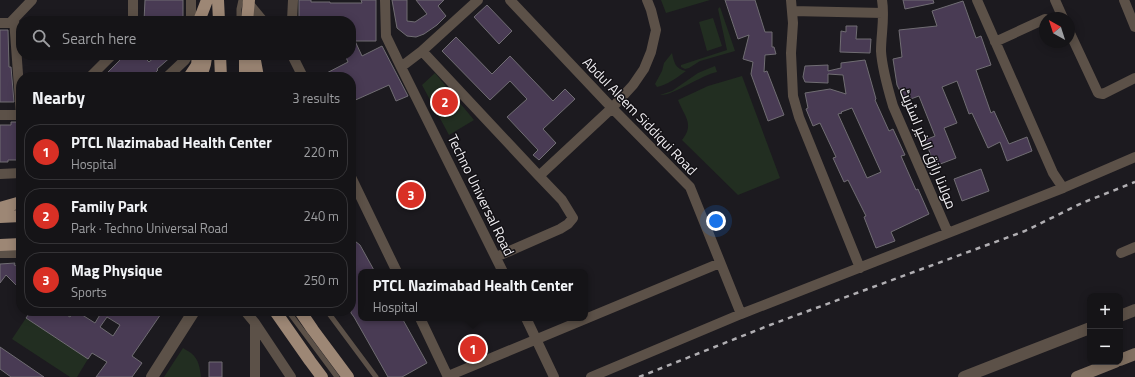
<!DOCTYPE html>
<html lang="en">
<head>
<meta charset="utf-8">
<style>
  :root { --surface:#151417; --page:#222124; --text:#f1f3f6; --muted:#9d9ea1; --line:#343336; --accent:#d93025 }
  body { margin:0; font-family:"Titillium Web",Cairo,sans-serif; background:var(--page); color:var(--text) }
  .controls { position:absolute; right:12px; bottom:12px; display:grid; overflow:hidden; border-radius:8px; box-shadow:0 2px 10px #0003 }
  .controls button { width:36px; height:36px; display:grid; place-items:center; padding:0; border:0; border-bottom:1px solid var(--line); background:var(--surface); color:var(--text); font:20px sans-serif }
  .compass { position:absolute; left:1039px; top:12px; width:36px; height:36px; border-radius:50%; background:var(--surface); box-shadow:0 2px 10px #0003; rotate:321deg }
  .you { position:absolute; left:716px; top:221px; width:14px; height:14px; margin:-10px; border:3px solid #fff; border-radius:50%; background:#1a73e8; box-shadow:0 0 0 6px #1a73e833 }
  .badge { display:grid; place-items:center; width:26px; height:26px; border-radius:50%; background:var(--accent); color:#fff; font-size:13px; font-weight:700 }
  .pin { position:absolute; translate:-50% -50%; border:2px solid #fff; box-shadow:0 1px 4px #0006 }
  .popup { position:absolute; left:358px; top:269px; width:230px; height:52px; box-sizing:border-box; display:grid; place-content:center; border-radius:8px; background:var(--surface); filter:drop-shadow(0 1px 3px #0005); font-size:13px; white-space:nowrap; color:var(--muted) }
  .popup b { font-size:15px; color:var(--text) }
  .popup::after { content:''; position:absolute; left:50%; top:100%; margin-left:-8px; border:8px solid transparent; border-top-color:var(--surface) }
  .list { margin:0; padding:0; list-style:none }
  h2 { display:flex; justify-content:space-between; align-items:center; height:52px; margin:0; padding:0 16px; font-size:17px }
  h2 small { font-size:13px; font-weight:400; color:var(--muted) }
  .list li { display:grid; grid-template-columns:26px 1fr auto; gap:12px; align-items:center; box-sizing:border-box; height:56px; margin:0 8px 8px; padding:0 8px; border:1px solid var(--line); border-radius:16px }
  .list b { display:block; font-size:15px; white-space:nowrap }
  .list p { margin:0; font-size:13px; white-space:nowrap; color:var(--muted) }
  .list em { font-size:13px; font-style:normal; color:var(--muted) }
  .icon { flex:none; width:22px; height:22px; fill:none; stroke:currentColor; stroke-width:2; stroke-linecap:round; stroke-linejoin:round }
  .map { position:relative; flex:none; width:1135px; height:377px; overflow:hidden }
  .search { position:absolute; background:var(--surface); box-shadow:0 2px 10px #0003; left:16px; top:16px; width:340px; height:44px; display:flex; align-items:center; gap:10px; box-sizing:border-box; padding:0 14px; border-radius:16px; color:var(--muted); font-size:15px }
  .panel { position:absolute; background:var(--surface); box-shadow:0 2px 10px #0003; left:16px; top:72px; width:340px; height:244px; border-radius:16px }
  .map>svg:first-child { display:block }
  .green { fill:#222e21 }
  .building { fill:#493b54; stroke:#706d73; fill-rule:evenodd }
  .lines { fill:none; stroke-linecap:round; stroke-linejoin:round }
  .service { stroke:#5c5148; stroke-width:5 }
  .minor { stroke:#5c5148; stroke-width:10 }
  .tertiary { stroke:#5c5148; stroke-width:12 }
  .secondary { stroke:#817061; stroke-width:12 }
  .primary { stroke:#9d8775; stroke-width:12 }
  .rail { stroke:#b0aeb2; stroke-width:2.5; stroke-dasharray:5 5; stroke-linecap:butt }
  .labels { text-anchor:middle; stroke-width:3; stroke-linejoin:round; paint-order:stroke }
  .street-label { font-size:14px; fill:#f1eff3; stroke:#131115 }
</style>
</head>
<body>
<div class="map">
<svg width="1135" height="377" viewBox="0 0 1135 377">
  <rect width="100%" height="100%" fill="#1c1a1f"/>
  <!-- green -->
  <path class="green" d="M661 0H710L666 13Z
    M720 7 735 51 700 61 689 68 685 69 681 67V65L727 50 718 9Z
    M713 18 722 46 707 51 699 22Z
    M672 53C674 62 675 69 686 71 678 77 667 85 657 87L655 84 662 71 664 63Z
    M715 66 717 72C701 75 673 96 660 95L672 91 698 73Z
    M435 73 474 120 449 135 422 85Z
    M742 76 780 178 738 195 682 140C695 124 684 116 678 100L708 86Z
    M26 318 88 359 77 377H70L12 339Z
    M183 348C185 350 189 351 191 353 199 359 200 369 201 377H164Z"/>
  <!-- building -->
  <path class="building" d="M145 0H183V21H144Z
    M299 0H311V2H330V3H362L361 0H376V41H355L362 56 382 46 408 96 396 101 389 85 351 102V77H319L348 62 345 55H351V21H299Z
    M392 0H407V21L415 22 427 14 416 0H444L438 6 446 16 437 25 424 34 416 37 407 36 397 28Z
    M725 0H755L765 32H772V47H774L776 54 765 55 764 72 767 71 784 115 768 121 751 74 753 62 743 59 749 35 738 39Z
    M903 0H933L934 3 905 9Z
    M963 1 976 38 981 36 991 65 976 70 991 113 994 111 1009 144 1027 137 1032 151 1007 161 1000 142 988 148 972 113 969 114 957 81 942 87 957 123 944 128 956 158 935 166 925 140 935 136 919 96 905 101 897 85 893 59 902 57 899 30 937 26 932 11Z
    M487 5 512 31 499 44 474 17Z
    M846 26H857L856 39H871L870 53 840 52 841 31 846 32Z
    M0 30H8L9 67H11L14 102H0Z
    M456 37 492 74 510 56 553 101 565 89 575 99 543 129 556 143 539 160 533 155 538 150 507 117 527 99 510 81 490 100 442 51Z
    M125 55H142L149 62 157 55H173L157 69 158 70 151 77H103Z
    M865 60 876 99 875 100 889 131 893 129 905 155 901 156 916 190 918 189 929 214 891 232 895 241 876 248 864 217 866 216 848 180 844 182 833 158 836 157 820 123 813 126 806 109 808 108 805 93 830 89 846 94 843 75 828 74V83L805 82 803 77 805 66 828 65V71L841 68V63ZM852 108 881 172 867 178 838 114 842 113 841 112Z
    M11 122H21V160H8V162H0V125H11Z
    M981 169 989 191 962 201 954 179Z
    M351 238 360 245 375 272H361V318H402L427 363 402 377H388L354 317 351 313Z
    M15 263 14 265 21 266V290L6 275 0 283V264Z
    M31 311H60L70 317 74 311H76L95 323 101 313 99 311H163L132 356 142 363 132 377H96L107 362 92 353 88 359 26 318ZM107 317 120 325 113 336 100 327Z
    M0 347 44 377H11L0 369Z
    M209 362H222V377H209Z"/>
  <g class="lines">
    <!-- service -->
    <path class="service" d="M239 21V9L241 0
      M351 195 353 208 351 210
      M288 311 337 377
      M327 311 376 377"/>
    <!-- minor -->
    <path class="minor" d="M133 0V21
      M385 0 386 36 401 67 422 51
      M478 0 422 51 539 176
      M510 0 612 108 690 187 741 314
      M791 0 793 23 791 53 793 96 799 117 860 268
      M882 0C885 17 881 34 881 51 882 69 888 89 893 106L948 233
      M977 0 1053 173 1063 188
      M1055 0 1063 18
      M1124 0 1135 27
      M249 4 263 21
      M792 11 883 13
      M14 19 21 115
      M191 21V0
      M292 21 293 0
      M0 23H10L32 0
      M1069 31 1098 93 1103 94 1135 78
      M995 42 1045 19
      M292 55 303 77
      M401 67 503 272
      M90 77 112 55
      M167 77 185 60 188 55
      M0 115H21
      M0 174 21 173
      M351 177 397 272
      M0 253H21
      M1121 253 1135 247
      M496 257 560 229 568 224 573 218 562 200 539 176 612 108 633 85 644 69 651 52 656 30 651 10 647 0
      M245 311 255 323 291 377
      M420 318 448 377
      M526 318 554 377
      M448 376 720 263
      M255 377V323
      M591 377 741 314 1063 188 1135 157"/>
    <!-- tertiary -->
    <path class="tertiary" d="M1120 316 1135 310
      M152 377 194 311
      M964 377 1090 328"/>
    <!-- secondary -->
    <path class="secondary" d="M1120 360 1135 354
      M1077 377 1115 362"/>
    <!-- primary -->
    <path class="primary" d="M218 0 219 21
      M199 21 207 0
      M247 21 249 0
      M220 55 221 77
      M254 55 258 77
      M189 77 197 65 198 55
      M201 77 205 64 206 57
      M245 77V55
      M0 208 21 202
      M0 217 21 216
      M0 245 21 244
      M275 311 310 361 322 377
      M300 311 313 330 348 377"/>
    <!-- rail -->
    <path class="rail" d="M639 377 770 325 1025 231 1082 203 1135 182"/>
  </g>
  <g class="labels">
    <!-- street labels -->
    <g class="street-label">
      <text transform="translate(640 116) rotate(46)" y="5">Abdul Aleem Siddiqui Road</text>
      <text transform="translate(928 148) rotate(68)" y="5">مولانا رازق الخیر اسٹریٹ</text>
      <text transform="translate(481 195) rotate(64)" y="5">Techno Universal Road</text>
    </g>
  </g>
</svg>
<div class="controls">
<button>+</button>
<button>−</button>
</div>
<svg class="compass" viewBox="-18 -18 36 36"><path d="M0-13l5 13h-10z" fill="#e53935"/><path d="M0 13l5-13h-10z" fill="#9d9ea1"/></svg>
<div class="you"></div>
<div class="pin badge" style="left:473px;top:349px">1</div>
<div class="popup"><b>PTCL Nazimabad Health Center</b>Hospital</div>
<div class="pin badge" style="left:445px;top:102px">2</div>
<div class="pin badge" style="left:411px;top:195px">3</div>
<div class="search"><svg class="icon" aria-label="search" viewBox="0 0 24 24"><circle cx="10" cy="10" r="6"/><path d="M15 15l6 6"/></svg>Search here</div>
<section class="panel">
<h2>Nearby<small>3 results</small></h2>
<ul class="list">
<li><span class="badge">1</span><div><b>PTCL Nazimabad Health Center</b><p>Hospital</p></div><em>220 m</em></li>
<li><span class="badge">2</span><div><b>Family Park</b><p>Park · Techno Universal Road</p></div><em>240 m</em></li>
<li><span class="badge">3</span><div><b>Mag Physique</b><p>Sports</p></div><em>250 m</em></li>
</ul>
</section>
</div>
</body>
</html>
